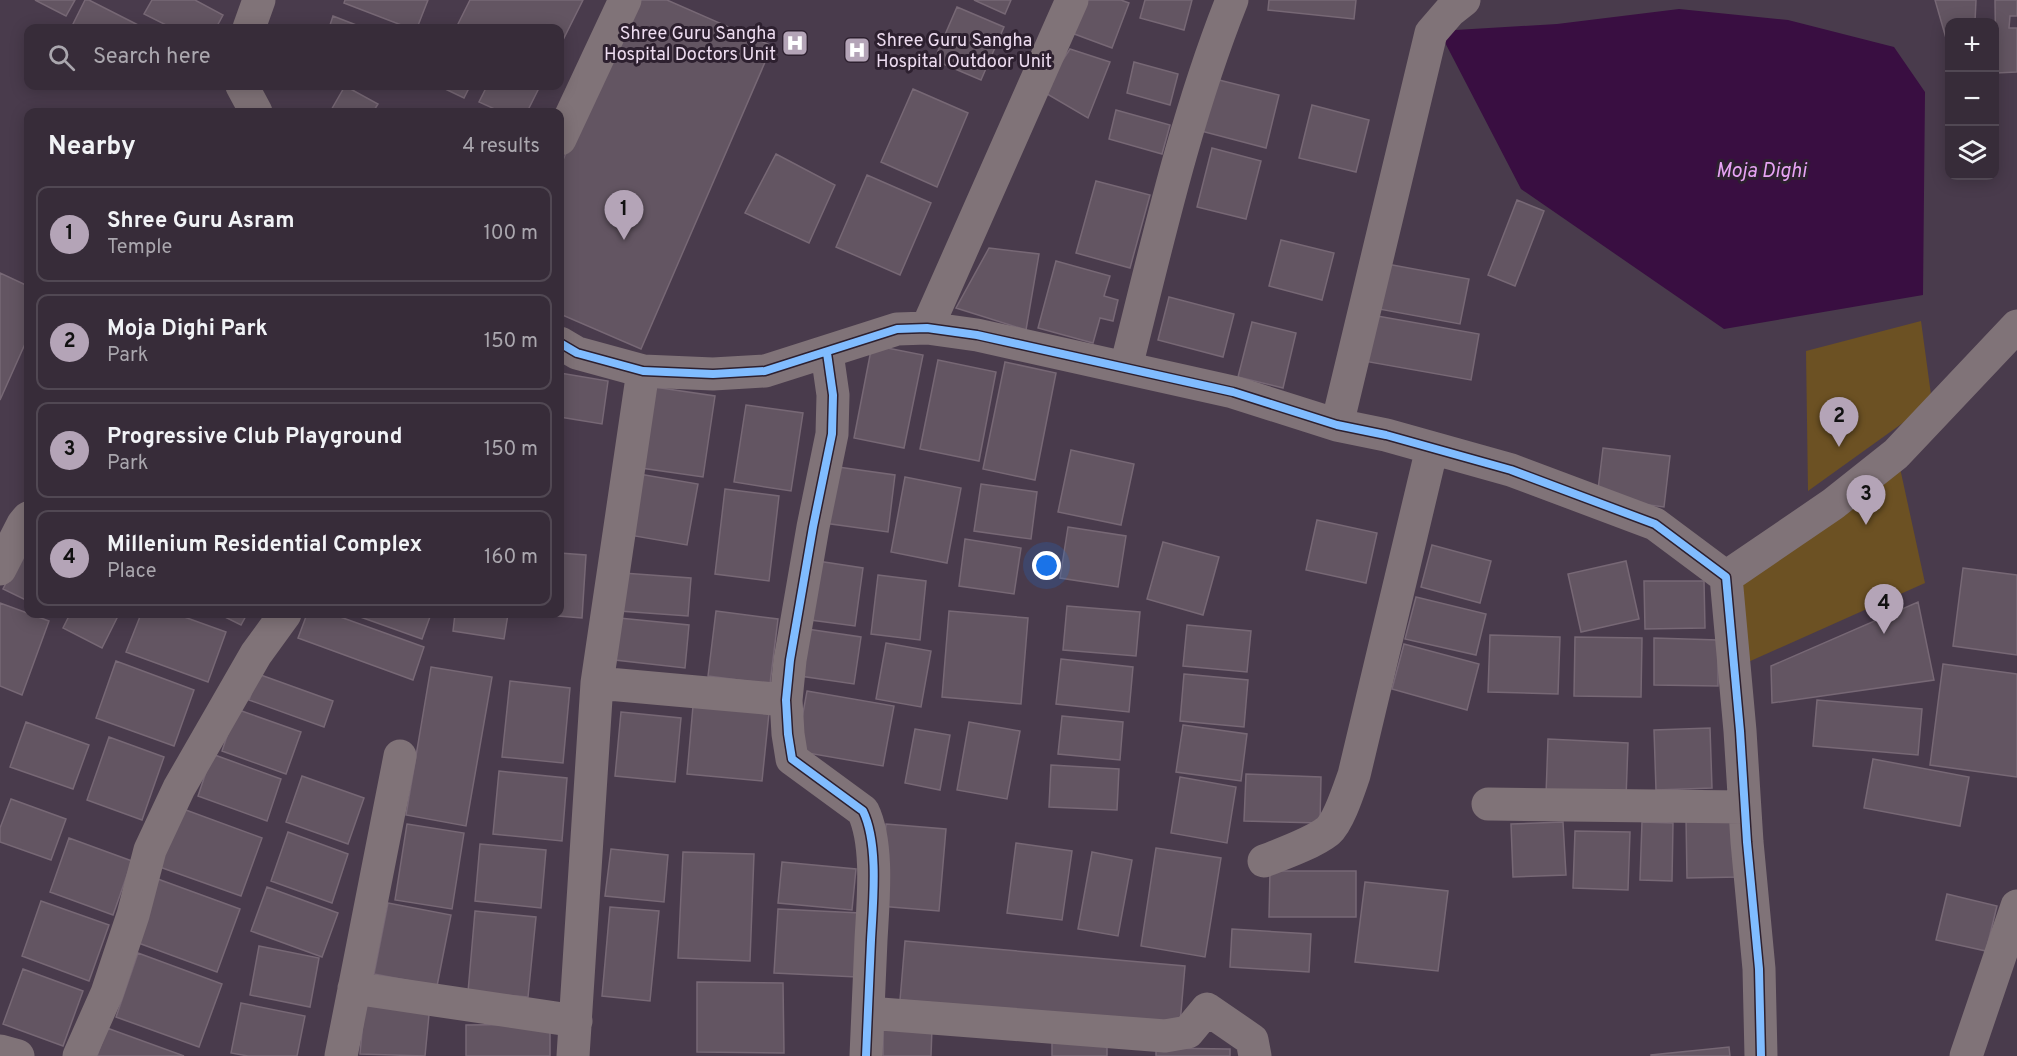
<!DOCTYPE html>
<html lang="en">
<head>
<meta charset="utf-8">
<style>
  :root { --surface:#372c39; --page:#3e3441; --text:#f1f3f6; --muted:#aaa7ae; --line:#514853; --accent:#b4a4b7 }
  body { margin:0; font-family:Overpass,sans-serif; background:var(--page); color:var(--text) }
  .controls { position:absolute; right:18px; top:18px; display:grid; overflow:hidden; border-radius:12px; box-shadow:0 3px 15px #0003 }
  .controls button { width:54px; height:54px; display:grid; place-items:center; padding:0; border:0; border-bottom:2px solid var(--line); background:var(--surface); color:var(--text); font:30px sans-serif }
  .you { position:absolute; left:1047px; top:566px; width:21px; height:21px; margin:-15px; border:4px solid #fff; border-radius:50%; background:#1a73e8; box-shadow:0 0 0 9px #1a73e833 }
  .badge { display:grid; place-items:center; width:39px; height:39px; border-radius:50%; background:var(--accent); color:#111; font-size:20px; font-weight:700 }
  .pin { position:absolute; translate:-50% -50px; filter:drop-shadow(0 2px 3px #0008) }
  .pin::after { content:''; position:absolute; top:32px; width:21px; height:18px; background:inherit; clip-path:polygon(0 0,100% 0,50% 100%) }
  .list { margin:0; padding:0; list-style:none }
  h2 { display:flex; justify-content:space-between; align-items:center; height:78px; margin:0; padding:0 24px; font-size:26px }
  h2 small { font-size:20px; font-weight:400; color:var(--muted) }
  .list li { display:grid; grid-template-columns:39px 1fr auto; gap:18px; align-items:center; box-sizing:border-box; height:96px; margin:0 12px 12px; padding:0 12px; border:2px solid var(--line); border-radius:12px }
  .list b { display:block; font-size:22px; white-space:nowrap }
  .list p { margin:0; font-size:20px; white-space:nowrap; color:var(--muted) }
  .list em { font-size:20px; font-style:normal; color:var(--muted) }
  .icon { flex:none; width:33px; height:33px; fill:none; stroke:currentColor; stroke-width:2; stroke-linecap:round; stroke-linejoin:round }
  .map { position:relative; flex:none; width:2017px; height:1056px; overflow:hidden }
  .search { position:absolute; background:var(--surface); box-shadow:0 3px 15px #0003; left:24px; top:24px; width:540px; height:66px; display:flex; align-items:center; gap:15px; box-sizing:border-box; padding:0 21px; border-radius:12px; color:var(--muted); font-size:22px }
  .panel { position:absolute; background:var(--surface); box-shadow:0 3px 15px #0003; left:24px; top:108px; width:540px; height:510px; border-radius:12px }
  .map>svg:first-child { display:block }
  .green { fill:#6c5123 }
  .water { fill:#390e41 }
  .building { fill:#635562; stroke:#776875; stroke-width:1.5 }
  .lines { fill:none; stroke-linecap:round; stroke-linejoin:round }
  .minor { stroke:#807378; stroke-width:33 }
  .cycleway-casing { stroke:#2d202f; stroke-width:11 }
  .cycleway { stroke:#80bcff; stroke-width:8 }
  .labels { text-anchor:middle; stroke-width:6; stroke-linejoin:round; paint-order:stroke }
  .poi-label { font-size:18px; fill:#eddcf0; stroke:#2d202f; text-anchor:end }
  .water-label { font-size:20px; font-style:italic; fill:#e7a3f4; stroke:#2d202f }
</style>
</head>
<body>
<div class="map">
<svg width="2017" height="1056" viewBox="0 0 2017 1056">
  <rect width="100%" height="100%" fill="#493b4c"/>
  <!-- green -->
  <path class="green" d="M1921 321 1932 402 1808 491 1806 351Z
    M1900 468 1925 583 1746 663 1739 582Z"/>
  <!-- water -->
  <path class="water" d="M1679 9 1788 20 1894 47 1925 92 1923 295 1724 329 1521 189 1439 31 1557 24Z"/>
  <!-- building -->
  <path class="building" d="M35 0H75L66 16Z
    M85 0H89L144 28H71Z
    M152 0H195L223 15 216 28H172L144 14Z
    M345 0H428L417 28H409L344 3Z
    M470 0H583L560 46V28H456Z
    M632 0H667L772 46 641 349 560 314V167Z
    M974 0H1011L1005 14Z
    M1086 0H1121L1129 3 1112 48 1069 32Z
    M1145 0H1192L1184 30 1140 18Z
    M1269 0H1356L1354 19 1268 10Z
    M1935 0H1976L1975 22H1950V52Z
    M1995 0H2017V16H2010L2009 28H2017V72L1996 73Z
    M957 7 1004 27 981 80 934 60Z
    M333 16 364 28H329Z
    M1070 49 1110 62 1088 118 1042 91Z
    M1134 62 1178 74 1170 105 1127 93Z
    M1215 79 1279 95 1266 148 1201 131Z
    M345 86 378 104 373 112H330Z
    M439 86H470L464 98Z
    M487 86H540L527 112H501L479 102Z
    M913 89 968 113 937 187 881 162Z
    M1312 105 1369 120 1356 172 1299 158Z
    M1116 110 1170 125 1162 154 1109 139Z
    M1212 148 1261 161 1246 219 1197 207Z
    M776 154 835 185 809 243 745 213Z
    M867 175 931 203 900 275 836 247Z
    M1096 181 1150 195 1130 268 1076 253Z
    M1517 200 1544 211 1515 286 1488 275Z
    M1281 240 1334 253 1322 300 1269 286Z
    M989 248 1039 254 1026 330 956 308Z
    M1056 261 1110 276 1104 296 1118 300 1113 321 1100 318 1093 343 1038 328Z
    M1376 262 1469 279 1460 324 1368 307Z
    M0 273 28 286V345L25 344 0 400Z
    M1169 297 1234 314 1223 357 1158 340Z
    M1366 314 1479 334 1471 380 1358 360Z
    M1252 322 1296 333 1283 388 1238 377Z
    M872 345 923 355 904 448 854 438Z
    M938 360 996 372 979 461 920 449Z
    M1005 362 1056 373 1035 480 983 469Z
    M560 373 608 381 602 424 560 417Z
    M654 387 715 396 703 477 641 468Z
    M746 405 803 413 791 491 734 482Z
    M1603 448 1670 456 1664 507 1597 498Z
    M1071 450 1134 464 1121 525 1058 512Z
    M831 466 895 475 888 532 824 523Z
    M639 474 698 484 687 545 629 535Z
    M905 477 961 488 947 563 891 552Z
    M981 484 1037 492 1031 539 974 531Z
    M725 489 779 496 769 581 715 574Z
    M1317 520 1377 533 1366 583 1306 570Z
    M1068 527 1126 536 1118 587 1060 578Z
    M28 539V601L3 589Z
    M965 539 1021 548 1014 594 959 586Z
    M1163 542 1219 557 1203 615 1147 599Z
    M1432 545 1491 561 1480 603 1421 587Z
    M560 553 586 555 582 618 546 615V614H560Z
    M811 560 863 568 855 626 803 619Z
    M1626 561 1639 619 1581 632 1568 574Z
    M1963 568 2017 575V655L1953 646Z
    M623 573 691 578 688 616 619 611Z
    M878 575 926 581 920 640 871 634Z
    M1644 581H1704L1705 628 1645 629Z
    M1416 597 1486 614 1476 655 1405 639Z
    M1918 602 1934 680 1772 703 1771 666Z
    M0 603 49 621 22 695 0 686Z
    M1067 606 1140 612 1136 656 1063 650Z
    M716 611 778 619 770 684 708 676Z
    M949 611 1028 618 1021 704 942 697Z
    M70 614H119L102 648 63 628Z
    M141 614H176L226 632 208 682 126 652Z
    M219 614H247L241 625Z
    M307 614H332L424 647 413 680 298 638Z
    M352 614H431L422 639Z
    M455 614H508L504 639 453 631Z
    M619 618 689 625 685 668 615 660Z
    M1187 625 1251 631 1247 672 1183 666Z
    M807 629 861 637 854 684 800 676Z
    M1490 635 1560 637 1558 694 1488 692Z
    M1575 637 1642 638 1641 697 1574 696Z
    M1654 638 1718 640V686L1654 685Z
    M886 643 931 651 921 707 876 699Z
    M1404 644 1479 664 1467 710 1392 689Z
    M1061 659 1133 667 1129 712 1056 704Z
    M116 661 194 690 174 746 96 718Z
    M1943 664 2017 674V777L1930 765Z
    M431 667 492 677 466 826 406 815Z
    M258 674 333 701 324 727 249 700Z
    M1184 674 1248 680 1244 727 1180 721Z
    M510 681 570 688 563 763 502 757Z
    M807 691 894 706 883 766 796 751Z
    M1817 700 1922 709 1918 755 1813 746Z
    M693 706 769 713 762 781 687 774Z
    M236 709 301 732 286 774 222 751Z
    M621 712 681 718 675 782 615 776Z
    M1062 716 1123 722 1120 760 1058 754Z
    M26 722 89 745 73 789 10 767Z
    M969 722 1020 731 1007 799 957 790Z
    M1183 725 1247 734 1241 781 1176 772Z
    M1710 728 1712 788 1656 790 1654 730Z
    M915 729 950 735 940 790 905 783Z
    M109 737 164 757 142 820 87 800Z
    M1548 739 1628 743 1626 799 1546 795Z
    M212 754 281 779 267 821 198 796Z
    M1873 759 1969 777 1960 826 1864 808Z
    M1051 765 1119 769 1117 810 1049 807Z
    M499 771 567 778 562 841 493 834Z
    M1246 774 1321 777 1320 823 1244 821Z
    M302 776 364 798 348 844 286 822Z
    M1180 777 1236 787 1227 843 1171 833Z
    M11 799 66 819 51 860 0 842V828Z
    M175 806 262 838 241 896 154 865Z
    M1738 816 1739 877 1687 878 1686 817Z
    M1563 822 1566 875 1513 877 1511 824Z
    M1642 822 1673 823 1672 881 1640 880Z
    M407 824 464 833 452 909 395 900Z
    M886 824 946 829 939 911 879 906Z
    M1575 831 1630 832 1628 890 1573 888Z
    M288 832 348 854 332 903 271 881Z
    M69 838 132 861 113 915 50 892Z
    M1016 843 1072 851 1062 920 1007 913Z
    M480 844 546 850 541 908 475 901Z
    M1156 848 1221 858 1205 957 1141 946Z
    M611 849 668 855 664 902 605 896Z
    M683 852 754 854 750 961 678 958Z
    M1092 852 1132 860 1118 936 1078 929Z
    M782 862 856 869 852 910 778 903Z
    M1270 871H1356V917H1269Z
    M155 878 240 909 217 972 133 941Z
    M1365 882 1448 891 1438 971 1355 962Z
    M267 887 338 913 322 957 251 931Z
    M1947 894 1997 906 1986 951 1936 940Z
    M41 901 109 925 89 981 22 956Z
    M388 903 451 915 437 986 374 974Z
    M610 907 659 911 650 1001 602 996Z
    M778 909 860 913 857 977 774 973Z
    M475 911 536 917 528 997 468 992Z
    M1232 929 1311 934 1309 972 1230 967Z
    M905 941 1185 966 1180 1024 900 1000Z
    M259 946 319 958 310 1007 250 995Z
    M138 953 222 984 199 1047 116 1017Z
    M23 969 83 991 63 1046 3 1024Z
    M697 982 783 983 784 1053 697 1052Z
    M365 999 430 1004 425 1056 360 1054Z
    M241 1003 305 1016 297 1056H248L231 1053Z
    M550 1024V1056H466V1025Z
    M883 1027 932 1028 931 1056H883Z
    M107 1028 184 1056H97Z
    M1052 1038H1107V1056H1052Z
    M1729 1047 1730 1056H1651V1055Z
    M1156 1048 1230 1049V1056H1156Z"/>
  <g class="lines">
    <!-- minor -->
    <path class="minor" d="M249 28 259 0
      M242 86 256 112
      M560 139 625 0
      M927 328 1072 0
      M560 343 577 353 643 371 713 374 765 371 897 329 927 328 977 335 1233 392 1337 425 1386 435 1511 470 1655 524 1726 577 1740 731 1747 842 1759 969 1761 1056
      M827 353 833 395 832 434 813 527 790 660 786 700 788 734 792 759 863 811C879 844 873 902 871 940 869 978 868 1017 866 1056
      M1126 367C1157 244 1185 118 1232 0
      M1337 425 1431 33 1450 11 1464 0
      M0 569 23 524 28 518
      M1726 577 1833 504 1896 454 2017 326
      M597 683 786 700
      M1488 804 1744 807
      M1264 861C1282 854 1313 843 1328 831 1339 821 1349 789 1354 775L1432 448
      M354 988 576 1021
      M868 1013 1165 1036 1188 1032 1207 1009 1252 1040 1255 1056
      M0 1051 18 1056
      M79 1056 107 993 133 915 150 850 179 788 256 654 285 614
      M341 1056 400 756
      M573 1056 597 683 643 371
      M1966 1056 2017 906"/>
    <defs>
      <path id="cycleway" d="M560 343 577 353 643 371 713 374 765 371 897 329 927 328 977 335 1233 392 1337 425 1386 435 1511 470 1655 524 1726 577 1740 731 1747 842 1759 969 1761 1056
        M827 353 833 395 832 434 813 527 790 660 786 700 788 734 792 759 863 811C879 844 873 902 871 940 869 978 868 1017 866 1056"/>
    </defs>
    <!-- cycleway casing -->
    <use href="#cycleway" class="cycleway-casing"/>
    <!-- cycleway -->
    <use href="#cycleway" class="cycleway"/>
  </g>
  <!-- icons -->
  <defs>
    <symbol id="hospital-square" viewBox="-11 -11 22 22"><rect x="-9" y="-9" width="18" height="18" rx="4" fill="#b4a4b7" stroke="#2d202f"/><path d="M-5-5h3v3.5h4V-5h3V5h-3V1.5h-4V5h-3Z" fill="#fff"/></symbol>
  </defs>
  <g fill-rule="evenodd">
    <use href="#hospital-square" x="780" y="28" width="30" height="30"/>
    <use href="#hospital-square" x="842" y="35" width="30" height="30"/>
  </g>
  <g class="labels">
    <!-- poi labels -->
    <g class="poi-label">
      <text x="776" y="39">Shree Guru Sangha<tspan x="776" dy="21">Hospital Doctors Unit</tspan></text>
      <text x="876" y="46" text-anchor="start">Shree Guru Sangha<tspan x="876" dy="21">Hospital Outdoor Unit</tspan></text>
    </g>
    <!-- water labels -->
    <g class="water-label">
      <text x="1761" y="177">Moja Dighi</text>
    </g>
  </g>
</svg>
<div class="controls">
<button>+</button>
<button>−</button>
<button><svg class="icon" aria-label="layers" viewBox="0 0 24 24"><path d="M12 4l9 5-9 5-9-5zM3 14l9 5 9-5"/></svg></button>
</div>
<div class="you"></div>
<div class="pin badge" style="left:624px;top:240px">1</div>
<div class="pin badge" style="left:1839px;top:447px">2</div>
<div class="pin badge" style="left:1866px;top:525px">3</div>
<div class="pin badge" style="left:1884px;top:634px">4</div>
<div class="search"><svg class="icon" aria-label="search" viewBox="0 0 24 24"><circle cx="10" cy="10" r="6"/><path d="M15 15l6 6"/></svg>Search here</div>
<section class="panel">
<h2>Nearby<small>4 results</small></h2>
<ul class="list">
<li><span class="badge">1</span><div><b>Shree Guru Asram</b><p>Temple</p></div><em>100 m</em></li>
<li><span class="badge">2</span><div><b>Moja Dighi Park</b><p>Park</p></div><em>150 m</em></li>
<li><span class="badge">3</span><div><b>Progressive Club Playground</b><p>Park</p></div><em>150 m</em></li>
<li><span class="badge">4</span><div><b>Millenium Residential Complex</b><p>Place</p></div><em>160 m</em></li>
</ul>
</section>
</div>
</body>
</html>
